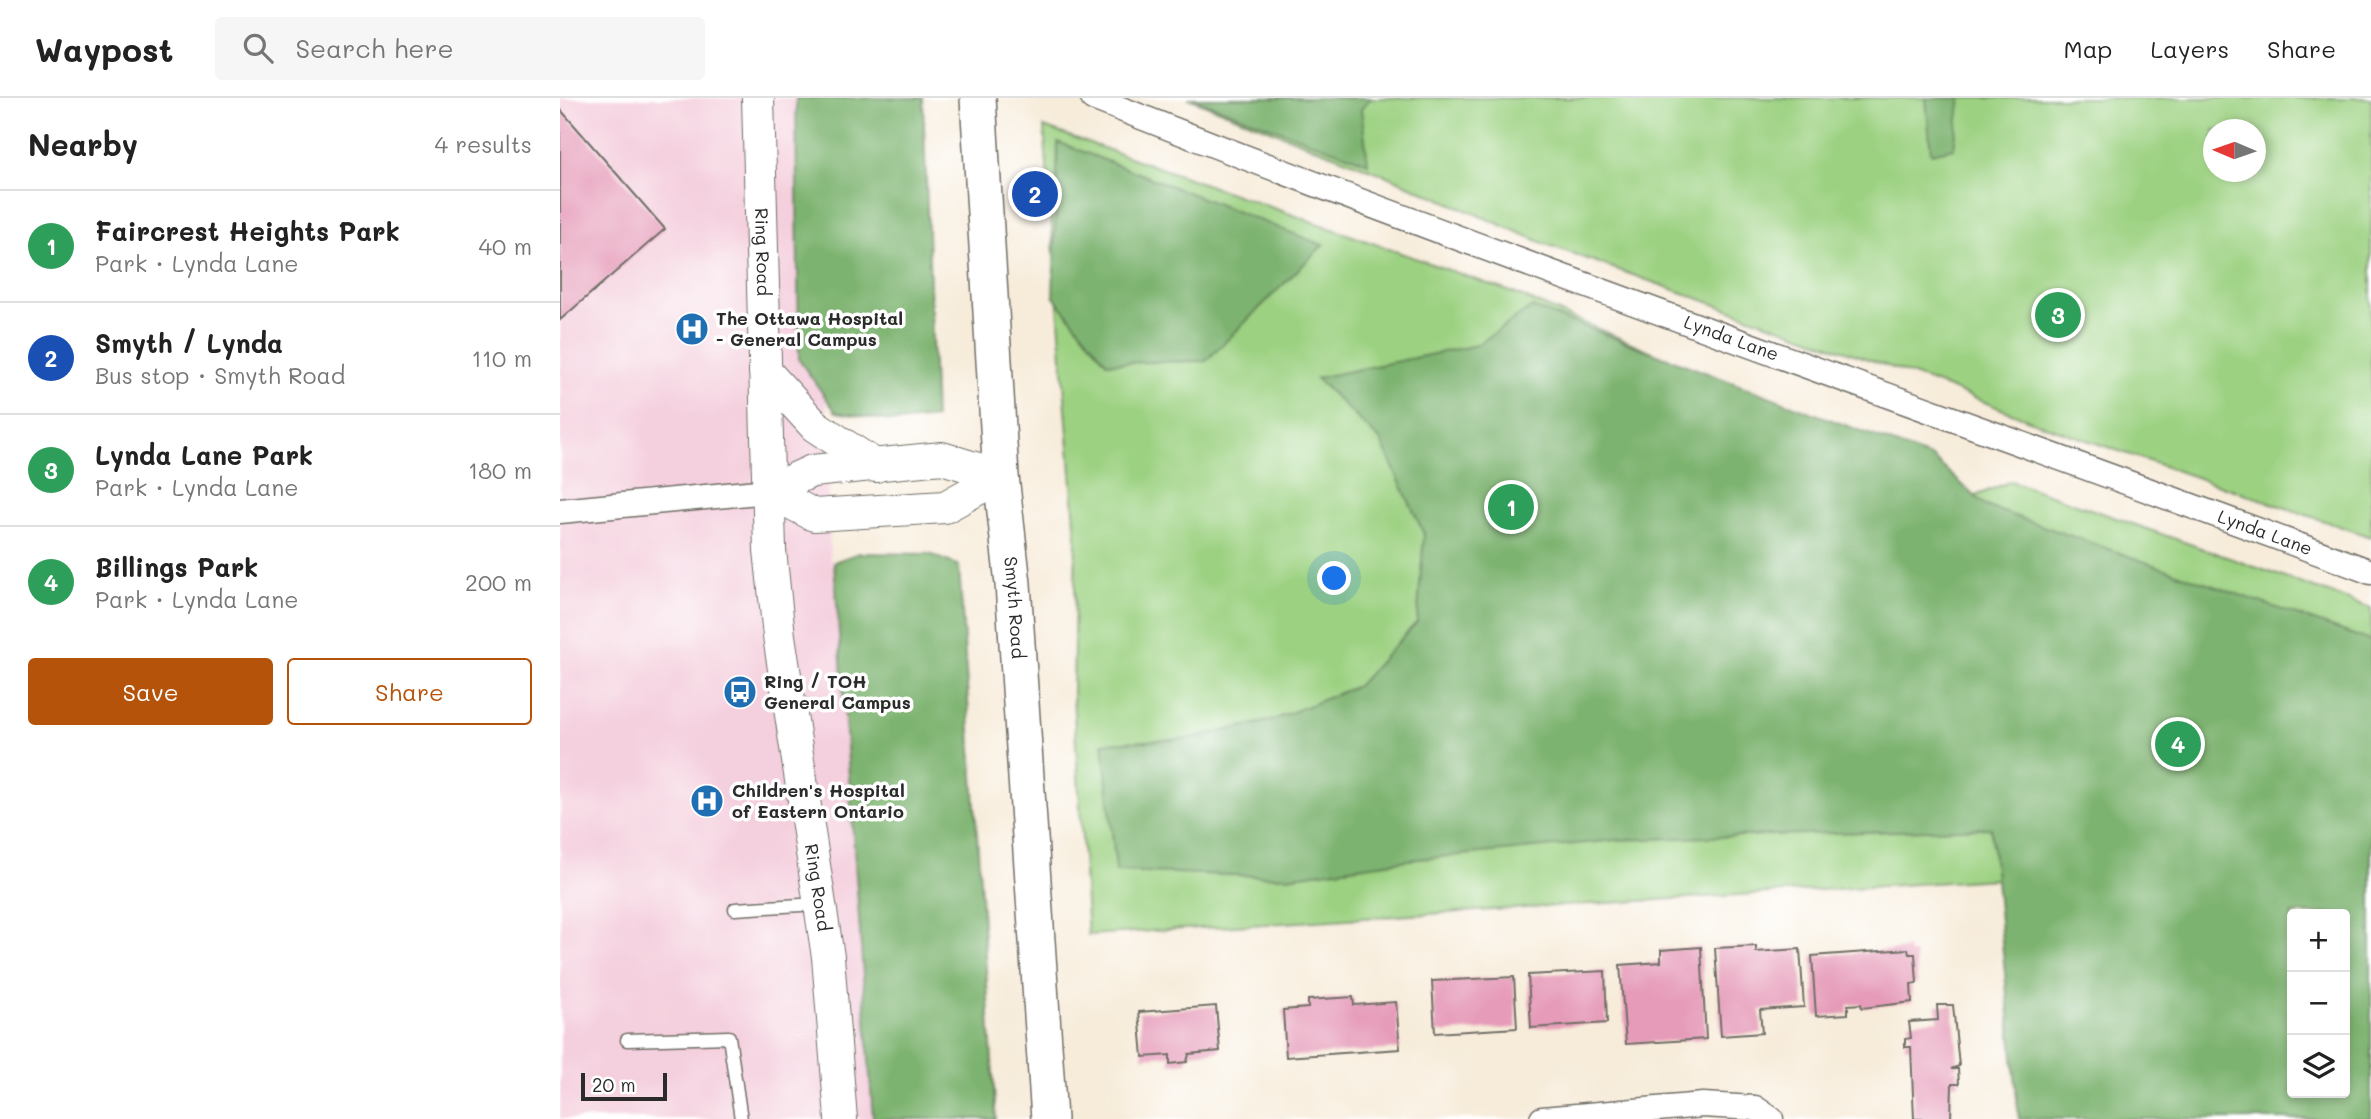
<!DOCTYPE html>
<html lang="en">
<head>
<meta charset="utf-8">
<style>
  :root { --surface:#fff; --page:#f6f6f6; --text:#222; --muted:#767676; --line:#e0e0e0; --accent:#b45309 }
  body { margin:0; font-family:Mali,sans-serif; background:var(--page); color:var(--text) }
  .controls { position:absolute; right:21px; bottom:21px; display:grid; overflow:hidden; border-radius:7px; box-shadow:0 4px 10px #0003 }
  .controls button { width:63px; height:63px; display:grid; place-items:center; padding:0; border:0; border-bottom:2px solid var(--line); background:var(--surface); color:var(--text); font:35px sans-serif }
  .compass { position:absolute; left:1643px; top:21px; width:63px; height:63px; border-radius:50%; background:var(--surface); box-shadow:0 4px 10px #0003; rotate:272deg }
  .scale { position:absolute; left:21px; bottom:18px; width:86px; box-sizing:border-box; padding-left:7px; border:4px solid #2b2b2b; border-top:0; font-size:19px; line-height:24px; white-space:nowrap; color:#2b2b2b; -webkit-text-stroke:5px #fff; paint-order:stroke }
  .you { position:absolute; left:775px; top:481px; width:24px; height:24px; margin:-18px; border:5px solid #fff; border-radius:50%; background:#1a73e8; box-shadow:0 0 0 10px #1a73e833 }
  .badge { display:grid; place-items:center; width:46px; height:46px; border-radius:50%; background:var(--accent); color:#fff; font-size:23px; font-weight:700 }
  .pin { position:absolute; translate:-50% -50%; border:4px solid #fff; box-shadow:0 2px 7px #0006 }
  .list { margin:0; padding:0; list-style:none }
  h2 { display:flex; justify-content:space-between; align-items:center; height:91px; margin:0; padding:0 28px; font-size:30px }
  h2 small { font-size:23px; font-weight:400; color:var(--muted) }
  .list li { display:grid; grid-template-columns:46px 1fr auto; gap:21px; align-items:center; box-sizing:border-box; height:112px; padding:0 28px; border-top:2px solid var(--line) }
  .list b { display:block; font-size:26px; white-space:nowrap }
  .list p { margin:0; font-size:23px; white-space:nowrap; color:var(--muted) }
  .list em { font-size:23px; font-style:normal; color:var(--muted) }
  .actions { display:flex; gap:14px; padding:21px 28px }
  .actions a { flex:1; padding:16px 0; border:2px solid var(--accent); border-radius:7px; text-align:center; font-size:24px; color:var(--accent) }
  .actions .main { background:var(--accent); color:#fff }
  .icon { flex:none; width:38px; height:38px; fill:none; stroke:currentColor; stroke-width:2; stroke-linecap:round; stroke-linejoin:round }
  .map { position:relative; flex:none; width:1811px; height:1021px; overflow:hidden }
  header { display:flex; align-items:center; gap:42px; box-sizing:border-box; height:98px; padding:0 35px; background:var(--surface); border-bottom:2px solid var(--line) }
  header strong { font-size:33px }
  nav { display:flex; gap:38px; margin-inline-start:auto; font-size:24px }
  .search { width:490px; height:63px; background:var(--page); display:flex; align-items:center; gap:18px; box-sizing:border-box; padding:0 24px; border-radius:7px; color:var(--muted); font-size:26px }
  main { display:flex }
  aside { flex:1; background:var(--surface) }
  .map>svg:first-child { display:block }
  .built { fill:#f4cfdd }
  .green { fill:#9cd181; stroke:#647e56; stroke-width:2; fill-rule:evenodd }
  .forest { fill:#7db36f; stroke:#546f4d; stroke-width:2; fill-rule:evenodd }
  .building { fill:#e69cb9 }
  .lines { fill:none; stroke-linecap:round; stroke-linejoin:round }
  .service-casing { stroke:#726f68; stroke-width:15 }
  .minor-casing { stroke:#726f68; stroke-width:27 }
  .tertiary-casing { stroke:#726f68; stroke-width:34 }
  .secondary-casing { stroke:#726f68; stroke-width:38 }
  .service { stroke:#fff; stroke-width:12 }
  .minor { stroke:#fff; stroke-width:24 }
  .tertiary { stroke:#fff; stroke-width:32 }
  .secondary { stroke:#fff; stroke-width:35 }
  .labels { text-anchor:middle; stroke-width:7; stroke-linejoin:round; paint-order:stroke }
  .street-label { font-size:18px; fill:#2b2b2b; stroke:#fff }
  .poi-label { font-size:18px; font-weight:bold; fill:#2b2b2b; stroke:#fff; text-anchor:start }
</style>
</head>
<body>
<header>
<strong>Waypost</strong>
<div class="search"><svg class="icon" aria-label="search" viewBox="0 0 24 24"><circle cx="10" cy="10" r="6"/><path d="M15 15l6 6"/></svg>Search here</div>
<nav><a>Map</a><a>Layers</a><a>Share</a></nav>
</header>
<main>
<aside>
<h2>Nearby<small>4 results</small></h2>
<ul class="list">
<li><span class="badge" style="background:#2e9e5b">1</span><div><b>Faircrest Heights Park</b><p>Park · Lynda Lane</p></div><em>40 m</em></li>
<li><span class="badge" style="background:#1a4fb4">2</span><div><b>Smyth / Lynda</b><p>Bus stop · Smyth Road</p></div><em>110 m</em></li>
<li><span class="badge" style="background:#2e9e5b">3</span><div><b>Lynda Lane Park</b><p>Park · Lynda Lane</p></div><em>180 m</em></li>
<li><span class="badge" style="background:#2e9e5b">4</span><div><b>Billings Park</b><p>Park · Lynda Lane</p></div><em>200 m</em></li>
</ul>
<div class="actions"><a class="main">Save</a><a>Share</a></div>
</aside>
<div class="map">
<svg width="1811" height="1021" viewBox="0 0 1811 1021">
  <rect width="100%" height="100%" fill="#fff"/>
  <filter id="ink" filterUnits="userSpaceOnUse"><feTurbulence type="fractalNoise" baseFrequency=".0143" numOctaves="2"/><feDisplacementMap in="SourceGraphic" scale="14" xChannelSelector="R" yChannelSelector="G"/><feConvolveMatrix kernelMatrix="1 2 1 2 8 2 1 2 1" color-interpolation-filters="sRGB"/></filter>
  <filter id="wash" filterUnits="userSpaceOnUse"><feTurbulence type="fractalNoise" baseFrequency=".00686" numOctaves="4" result="noise"/><feDisplacementMap in="SourceGraphic" scale="28" xChannelSelector="R" yChannelSelector="G"/><feGaussianBlur stdDeviation="1.57" result="paint"/><feColorMatrix in="noise" values="0 0 0 0 0 0 0 0 0 0 0 0 0 0 0 0 0 1.4 0 .05"/><feComposite in="paint" operator="in"/></filter>
  <g filter="url(#wash)">
    <rect width="100%" height="100%" fill="#f7ecda"/>
    <!-- built -->
    <path class="built" d="M0 0H260L270 462 274 464 318 1021H0Z"/>
    <!-- green -->
    <path class="green" d="M628 0H1811V439L1474 324 1389 290 983 145 827 78ZM1654 32H1696V74H1654Z
      M484 29 951 194 1386 378 1434 758 1406 402 1451 383 1811 510V1021H1459L1437 781 528 837 513 598 516 439ZM1732 816H1785V995H1732Z"/>
    <!-- forest -->
    <path class="forest" d="M236 0H363L375 320 337 324 276 314 239 262Z
      M632 0H811L801 11 808 65Z
      M1366 0H1401L1394 50 1371 55Z
      M498 44 763 147 646 263 547 265 493 198Z
      M972 209 1373 360 1426 408 1811 543V1021H1459L1431 730 1057 742 848 762 727 779 556 773 543 645 627 641 713 622 797 588 857 524 864 436 821 343 756 280 917 247ZM1732 816H1785V995H1732Z
      M299 455 370 456 399 468 436 1021H313L274 464Z"/>
    <g id="blocks">
      <!-- building -->
      <path class="building" d="M0 11 105 131 0 222Z
        M1196 848V854L1240 851 1244 909 1200 912 1202 935 1161 938 1155 850Z
        M1141 849 1146 941 1066 946 1060 867 1101 864V852Z
        M1348 851 1349 856H1355L1357 885 1351 886 1352 904 1302 910 1301 906 1288 907V916L1256 918 1252 858Z
        M1045 873 1047 925 971 930 968 877Z
        M954 879 957 930 875 935 872 883Z
        M793 899 794 907 836 904 840 951 726 959 723 912 748 910V902Z
        M1377 907H1393L1399 968 1391 971H1398L1399 986H1392L1391 1021H1354L1351 949H1345V941L1351 940 1349 924 1378 922Z
        M656 908 660 953 629 956 627 964 610 966V957L583 959 579 914Z"/>
    </g>
  </g>
  <g filter="url(#ink)">
    <use href="#blocks" fill-opacity="0" stroke="#726f68" stroke-width="2"/>
    <g class="lines">
      <defs>
        <path id="service" d="M175 811 258 806
          M67 942 169 939 181 1021"/>
        <g id="minor">
          <path id="s1" d="M533 0C956 167 1385 316 1811 474"/>
          <path d="M0 413 208 393"/>
          <path d="M982 1021 1143 1007 1195 1010 1211 1021"/>
        </g>
        <g id="tertiary">
          <path id="s2" d="M198 0 210 452 219 538 268 859 281 1021"/>
          <path d="M205 273 255 328 316 368"/>
          <path d="M208 393 254 417 385 409 441 378"/>
          <path d="M208 393 252 373 382 360 441 378"/>
        </g>
        <g id="secondary">
          <path id="s3" d="M418 0 441 378 453 486 489 1021"/>
        </g>
      </defs>
      <!-- service casing -->
      <use href="#service" class="service-casing"/>
      <!-- minor casing -->
      <use href="#minor" class="minor-casing"/>
      <!-- tertiary casing -->
      <use href="#tertiary" class="tertiary-casing"/>
      <!-- secondary casing -->
      <use href="#secondary" class="secondary-casing"/>
      <!-- service -->
      <use href="#service" class="service"/>
      <!-- minor -->
      <use href="#minor" class="minor"/>
      <!-- tertiary -->
      <use href="#tertiary" class="tertiary"/>
      <!-- secondary -->
      <use href="#secondary" class="secondary"/>
    </g>
  </g>
  <!-- icons -->
  <defs>
    <symbol id="hospital-disc" viewBox="-11 -11 22 22"><circle r="9.5" fill="#1f6fb2" stroke="#fff"/><path d="M-5-5h3v3.5h4V-5h3V5h-3V1.5h-4V5h-3Z" fill="#fff"/></symbol>
    <symbol id="bus-disc" viewBox="-11 -11 22 22"><circle r="9.5" fill="#1f6fb2" stroke="#fff"/><path d="M-5-6H5V4H4V6H2V4H-2V6H-4V4H-5ZM-3.5-4V0h7V-4ZM-3.5 1.2v1.5H-2V1.2ZM2 1.2v1.5H3.5V1.2Z" fill="#fff"/></symbol>
  </defs>
  <g fill-rule="evenodd">
    <use href="#hospital-disc" x="113" y="212" width="38" height="38"/>
    <use href="#bus-disc" x="161" y="575" width="38" height="38"/>
    <use href="#hospital-disc" x="128" y="684" width="38" height="38"/>
  </g>
  <g class="labels">
    <!-- street labels -->
    <g class="street-label">
      <text dy="6" stroke="none"><textPath href="#s2" startOffset="154">Ring Road</textPath></text>
      <text dy="6" stroke="none"><textPath href="#s1" startOffset="682">Lynda Lane</textPath></text>
      <text dy="6" stroke="none"><textPath href="#s1" startOffset="1250">Lynda Lane</textPath></text>
      <text dy="6" stroke="none"><textPath href="#s3" startOffset="511">Smyth Road</textPath></text>
      <text dy="6" stroke="none"><textPath href="#s2" startOffset="793">Ring Road</textPath></text>
    </g>
    <!-- poi labels -->
    <g class="poi-label">
      <text x="156" y="227">The Ottawa Hospital<tspan x="156" dy="21">- General Campus</tspan></text>
      <text x="204" y="590">Ring / TOH<tspan x="204" dy="21">General Campus</tspan></text>
      <text x="172" y="699">Children's Hospital<tspan x="172" dy="21">of Eastern Ontario</tspan></text>
    </g>
  </g>
</svg>
<div class="controls">
<button>+</button>
<button>−</button>
<button><svg class="icon" aria-label="layers" viewBox="0 0 24 24"><path d="M12 4l9 5-9 5-9-5zM3 14l9 5 9-5"/></svg></button>
</div>
<svg class="compass" viewBox="-18 -18 36 36"><path d="M0-13l5 13h-10z" fill="#e53935"/><path d="M0 13l5-13h-10z" fill="#767676"/></svg>
<div class="scale">20 m</div>
<div class="you"></div>
<div class="pin badge" style="left:951px;top:409px;background:#2e9e5b">1</div>
<div class="pin badge" style="left:475px;top:96px;background:#1a4fb4">2</div>
<div class="pin badge" style="left:1498px;top:217px;background:#2e9e5b">3</div>
<div class="pin badge" style="left:1618px;top:646px;background:#2e9e5b">4</div>
</div>
</main>
</body>
</html>
